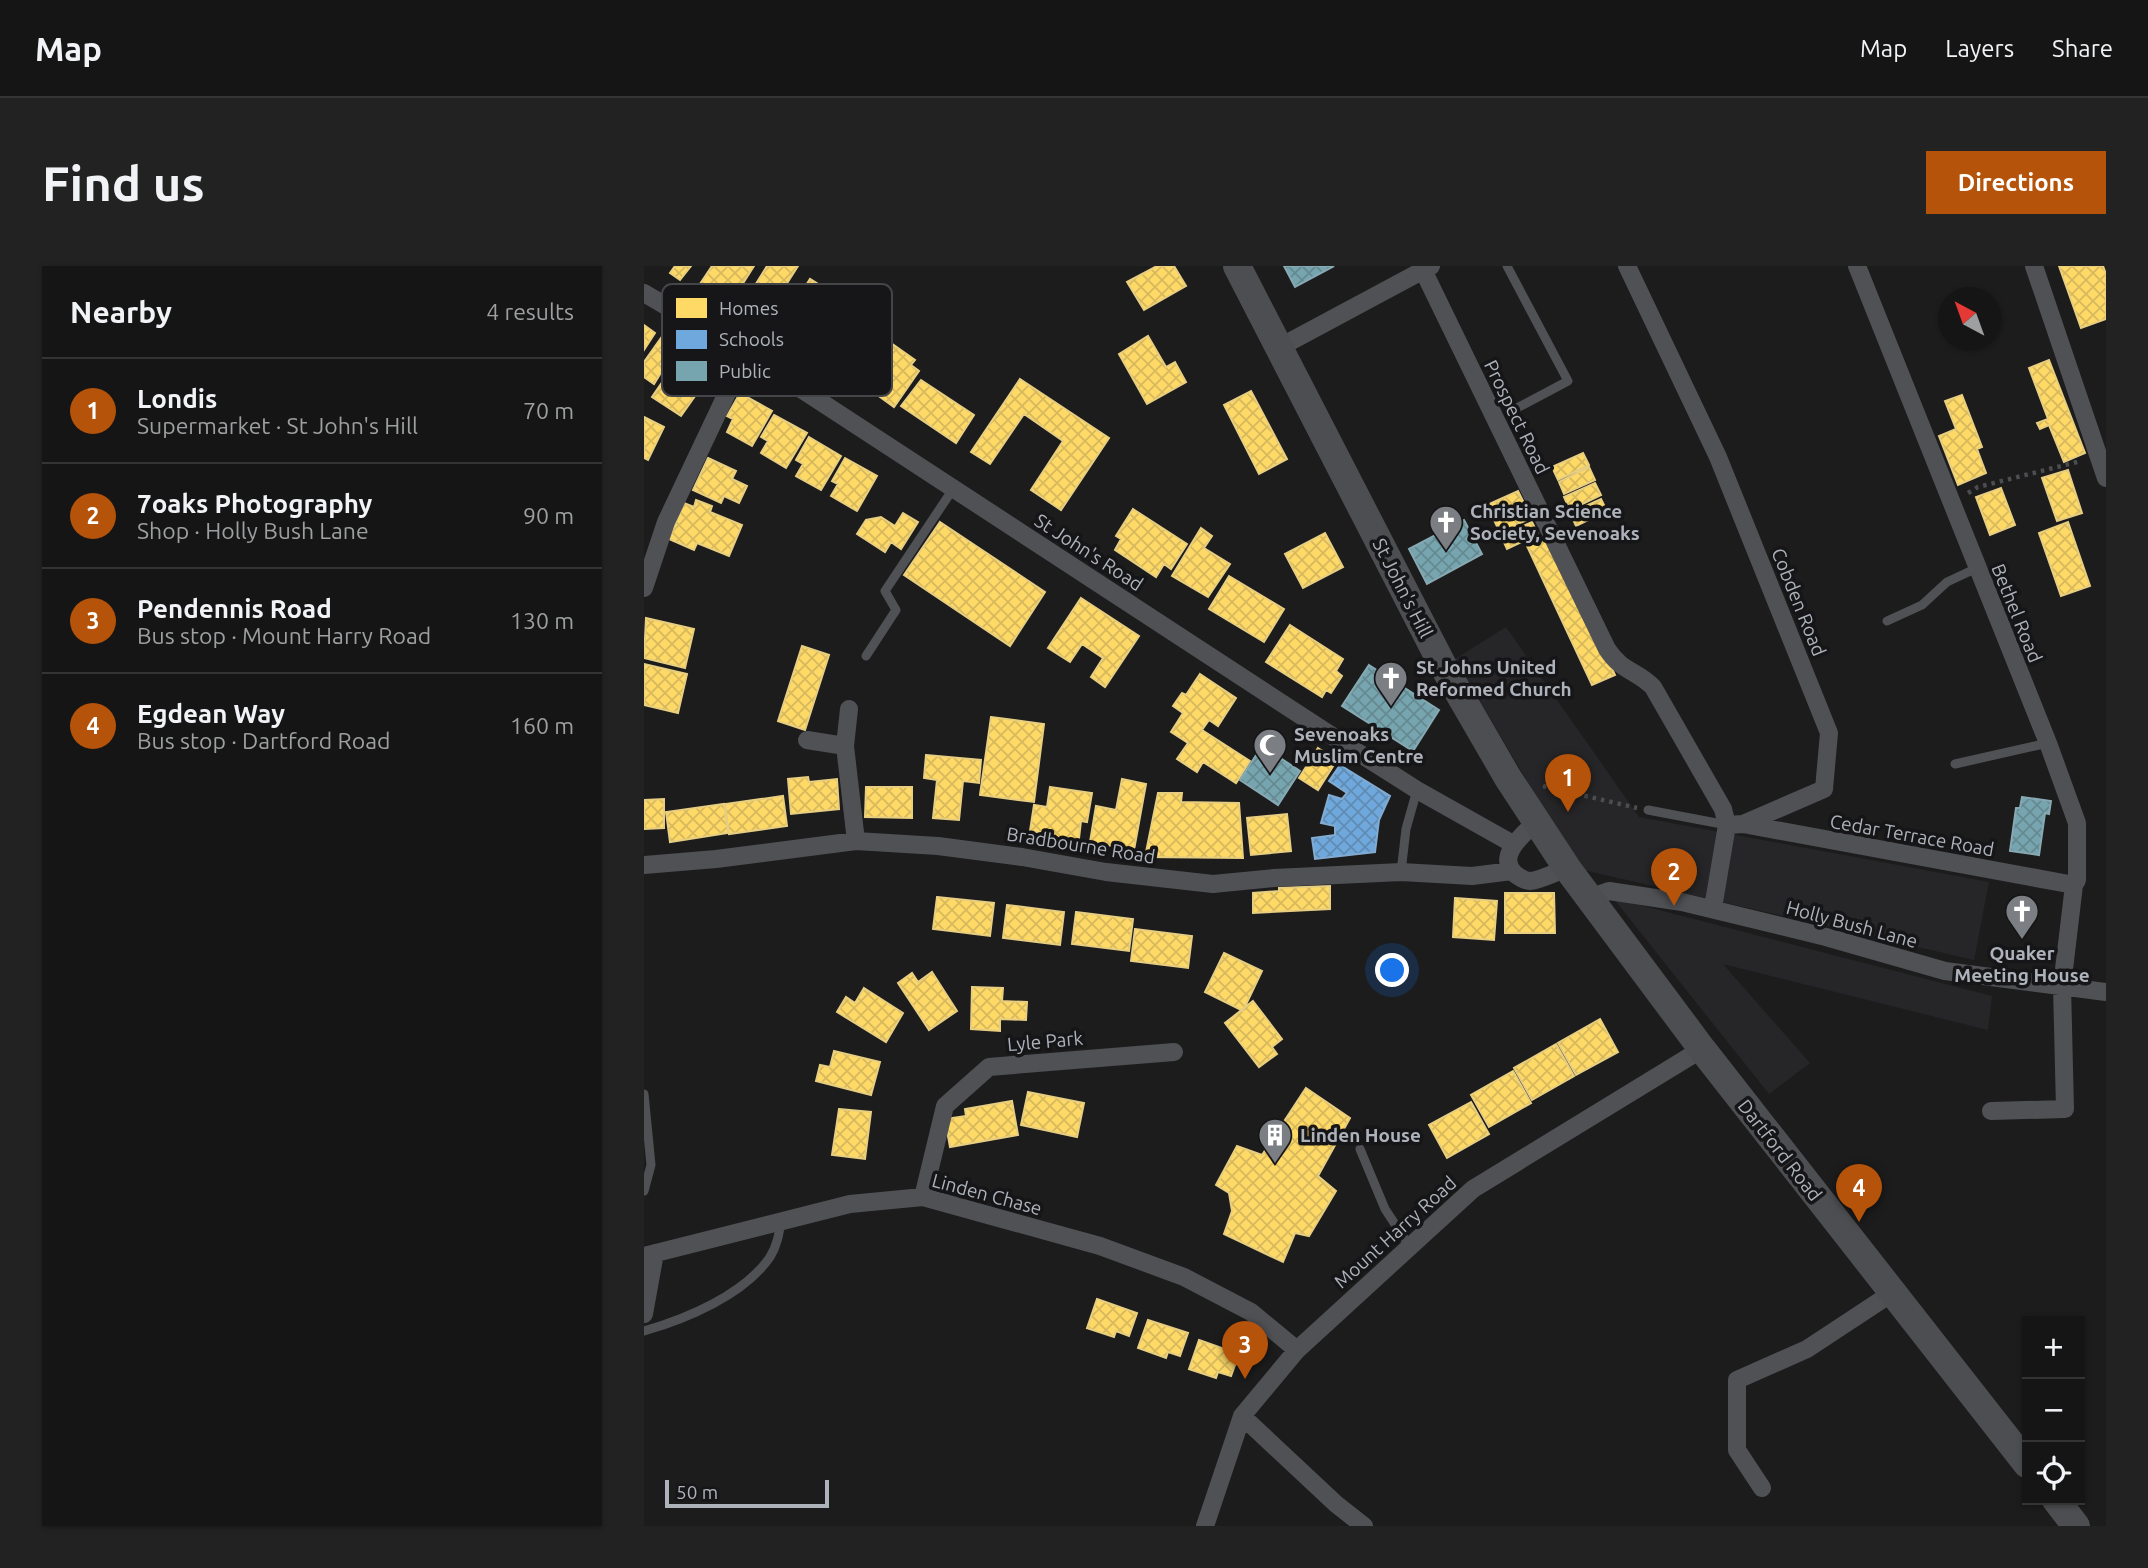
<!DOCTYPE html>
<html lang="en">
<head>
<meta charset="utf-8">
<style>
  :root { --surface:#151515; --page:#222; --text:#f1f3f6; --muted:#9d9fa0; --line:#343434; --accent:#b45309 }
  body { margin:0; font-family:Ubuntu,sans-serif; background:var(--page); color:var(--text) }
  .controls { position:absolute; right:21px; bottom:21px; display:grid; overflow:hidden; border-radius:0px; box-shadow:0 2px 5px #0004 }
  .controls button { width:63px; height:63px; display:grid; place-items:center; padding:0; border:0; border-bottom:2px solid var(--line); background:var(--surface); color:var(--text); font:35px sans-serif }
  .compass { position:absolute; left:1294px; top:21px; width:63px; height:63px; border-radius:50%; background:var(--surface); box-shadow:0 2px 5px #0004; rotate:319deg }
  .scale { position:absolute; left:21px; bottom:18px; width:164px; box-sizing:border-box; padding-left:7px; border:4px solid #aeb3bb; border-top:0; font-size:19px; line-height:24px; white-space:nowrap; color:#aeb3bb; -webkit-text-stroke:5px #161618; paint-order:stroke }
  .you { position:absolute; left:749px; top:705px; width:24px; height:24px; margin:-18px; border:5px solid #fff; border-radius:50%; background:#1a73e8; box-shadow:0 0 0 10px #1a73e833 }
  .badge { display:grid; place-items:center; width:46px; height:46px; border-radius:50%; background:var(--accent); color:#fff; font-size:23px; font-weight:700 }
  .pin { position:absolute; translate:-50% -58px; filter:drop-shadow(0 2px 4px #0008) }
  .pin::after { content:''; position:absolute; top:37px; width:24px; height:21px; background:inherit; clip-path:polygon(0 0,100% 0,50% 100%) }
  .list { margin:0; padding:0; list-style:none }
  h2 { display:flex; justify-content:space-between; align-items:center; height:91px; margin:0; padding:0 28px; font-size:30px }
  h2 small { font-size:23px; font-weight:400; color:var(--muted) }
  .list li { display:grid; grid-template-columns:46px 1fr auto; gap:21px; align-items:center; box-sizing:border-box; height:105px; padding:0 28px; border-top:2px solid var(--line) }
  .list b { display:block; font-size:26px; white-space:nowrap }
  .list p { margin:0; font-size:23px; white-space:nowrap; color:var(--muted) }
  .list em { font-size:23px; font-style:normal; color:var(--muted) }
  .icon { flex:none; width:38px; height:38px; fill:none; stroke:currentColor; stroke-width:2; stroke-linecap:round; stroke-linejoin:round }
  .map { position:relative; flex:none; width:1462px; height:1260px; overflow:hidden; border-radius:0px }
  header { display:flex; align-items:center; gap:42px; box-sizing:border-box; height:98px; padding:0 35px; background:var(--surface); border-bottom:2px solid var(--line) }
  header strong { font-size:33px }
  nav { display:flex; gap:38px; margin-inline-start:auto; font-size:24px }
  .intro { display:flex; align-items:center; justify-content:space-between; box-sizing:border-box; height:168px; padding:0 42px }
  h1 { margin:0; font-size:49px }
  .button { padding:18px 32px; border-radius:0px; background:var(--accent); color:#fff; font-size:24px; font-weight:700 }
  main { display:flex; gap:42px; padding:0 42px }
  aside { flex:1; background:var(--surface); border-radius:0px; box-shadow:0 2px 5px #0004 }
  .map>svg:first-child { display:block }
  .built { fill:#262628 }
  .homes { fill:url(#homes-cross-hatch); stroke:#e7ce80; stroke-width:2 }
  .schools { fill:url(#schools-cross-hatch); stroke:#82abd2; stroke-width:2 }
  .public { fill:url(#public-cross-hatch); stroke:#87a9b3; stroke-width:2 }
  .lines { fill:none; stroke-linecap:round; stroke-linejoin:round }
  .path { stroke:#4c4d50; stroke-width:4.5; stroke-dasharray:3.5 5; stroke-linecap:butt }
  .lane { stroke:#505155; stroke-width:9 }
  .street { stroke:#505155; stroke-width:18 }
  .primary { stroke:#4d4e51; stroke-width:28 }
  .labels { text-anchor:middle; stroke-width:7; stroke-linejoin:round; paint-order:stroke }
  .street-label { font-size:19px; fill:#aeb3bb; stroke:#161618 }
  .poi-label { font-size:19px; font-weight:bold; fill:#aeb3bb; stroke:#161618; text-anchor:start }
  .key { fill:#161618; stroke:#444549; stroke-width:2 }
  .key-label { font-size:19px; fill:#aeb3bb }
</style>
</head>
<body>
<header>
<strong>Map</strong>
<nav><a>Map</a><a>Layers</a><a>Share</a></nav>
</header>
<div class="intro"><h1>Find us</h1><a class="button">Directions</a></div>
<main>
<aside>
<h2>Nearby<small>4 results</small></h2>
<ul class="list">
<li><span class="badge">1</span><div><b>Londis</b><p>Supermarket · St John's Hill</p></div><em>70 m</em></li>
<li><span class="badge">2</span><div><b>7oaks Photography</b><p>Shop · Holly Bush Lane</p></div><em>90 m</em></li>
<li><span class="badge">3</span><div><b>Pendennis Road</b><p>Bus stop · Mount Harry Road</p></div><em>130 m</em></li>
<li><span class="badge">4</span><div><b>Egdean Way</b><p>Bus stop · Dartford Road</p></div><em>160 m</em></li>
</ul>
</aside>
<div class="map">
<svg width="1462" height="1260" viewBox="0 0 1462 1260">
  <defs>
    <pattern id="homes-cross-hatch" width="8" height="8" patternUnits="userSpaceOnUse" patternTransform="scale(1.75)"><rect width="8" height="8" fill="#ffd966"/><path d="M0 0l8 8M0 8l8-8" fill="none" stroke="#d6b85d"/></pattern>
    <pattern id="schools-cross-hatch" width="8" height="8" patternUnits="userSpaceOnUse" patternTransform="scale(1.75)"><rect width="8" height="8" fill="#6fa8dc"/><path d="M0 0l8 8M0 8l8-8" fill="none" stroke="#608cb3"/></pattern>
    <pattern id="public-cross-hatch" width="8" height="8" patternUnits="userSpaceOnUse" patternTransform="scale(1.75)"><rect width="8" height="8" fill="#76a5af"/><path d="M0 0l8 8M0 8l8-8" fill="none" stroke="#668991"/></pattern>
  </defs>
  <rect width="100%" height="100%" fill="#1c1c1c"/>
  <!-- built -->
  <path class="built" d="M862 361 995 551 1345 616 1330 694 935 603 811 393Z
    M969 632 1348 730 1344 764 1079 698 1166 797 1125 828Z"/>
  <!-- homes -->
  <path class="homes" d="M31 0H47L36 14 26 7Z
    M68 0H110L79 49 48 30Z
    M123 0H154L133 33 148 42 166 13 195 31 175 62 181 66 166 89 95 45Z
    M513 0H530L542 20 500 44 483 16Z
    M1415 0H1459L1462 8V53L1437 62Z
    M0 59 11 67 0 84Z
    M19 69 57 94 44 114 56 123 37 150 8 131 23 109 18 105 10 118 0 111V96Z
    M504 70 522 101 531 96 542 116 503 138 475 88Z
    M247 77 271 94 267 99 275 105 250 141 214 115 238 81 242 84Z
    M1405 94 1441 187 1420 196 1405 159 1396 163 1393 157 1404 153 1385 102Z
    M376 113 465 172 417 244 387 224 419 175 380 148 346 198 327 186Z
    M277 114 330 149 312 177 257 140Z
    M607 125 643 193 615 208 580 139Z
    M96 127 128 145 108 180 83 166 89 153 83 150Z
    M1318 129 1338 181 1333 183 1342 207 1314 219 1295 170 1312 163 1301 135Z
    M130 149 163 167 142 202 117 187 124 175 117 171Z
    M0 151 20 161 4 194 0 192Z
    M165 171 197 190 177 224 152 210 159 198 152 194Z
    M939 187 945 199 914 214 908 201Z
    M64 192 92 205 88 213 103 220 95 237 80 230 77 237 49 224Z
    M201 192 233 210 213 245 187 230 194 218 188 215Z
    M945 201 951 214 920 228 915 216Z
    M1424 204 1438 247 1413 255 1398 212Z
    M951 217 957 229 926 244 920 231Z
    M1357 222 1371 259 1346 269 1332 231Z
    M874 225 880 237 849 252 843 239Z
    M957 233 963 245 932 260 926 247Z
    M52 234 68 240 66 246 98 259 85 290 53 277 50 284 25 273 40 237 50 241Z
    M881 239 887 252 856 267 850 254Z
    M489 243 543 278 527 303 520 298 512 311 471 284 477 273 472 270Z
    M259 247 274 256 257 283 247 276 241 286 213 268 222 254 237 251 251 260Z
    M296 256 401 326 366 380 260 309Z
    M888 256 894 268 863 283 857 270Z
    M1424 256 1446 320 1417 330 1395 267Z
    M557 262 568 270 560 282 586 298 564 331 528 310Z
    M681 267 699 301 659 322 641 288Z
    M906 270 971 409 948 419 883 280Z
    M585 310 640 343 620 376 565 343Z
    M437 332 495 370 461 421 447 411 459 392 438 378 426 396 404 382Z
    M2 352 50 363 41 402 0 392Z
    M646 359 699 393 692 405 698 410 687 427 682 424 678 431 622 396Z
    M158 380 185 389 161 464 134 455Z
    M0 398 43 408 34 447 0 439Z
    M556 408 592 432 574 460 565 454 558 464 606 495 592 517 559 496 553 506 533 493 544 477 527 466 539 447 529 440 538 427 542 429Z
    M347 451 400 458 390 536 336 529Z
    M674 482 693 494 674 524 655 512Z
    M282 489 337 494 335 517 319 515 315 554 289 552 293 514 280 512Z
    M164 511 165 516 193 513 195 543 147 548 144 513Z
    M478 513 502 518 490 584 446 576 452 540 472 544Z
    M222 521H268V552L221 551Z
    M406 521 448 527 443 556 437 555 434 581 398 576 399 567 386 565 390 539 403 541Z
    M514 527H538L537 536 595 537 599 592 501 591Z
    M139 530 143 560 85 568 81 538Z
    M20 533V562L0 563V534Z
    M80 538 84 567 26 576 22 546Z
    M643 548 647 585 607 589 603 552Z
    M686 620V643L609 647V627L635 625V622Z
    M861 627H910L911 667H861Z
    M293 631 350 637 346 670 289 663Z
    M811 632 853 635 850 674 809 671Z
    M363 639 420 646 416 679 359 672Z
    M432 646 489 653 485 685 428 678Z
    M491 663 548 670 544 702 487 695Z
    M580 687 618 705 599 745 561 726Z
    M288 706 313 745 285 764 254 717 268 707 274 716Z
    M328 721 359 722 358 735 383 736 382 754 356 753V765L327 763Z
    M220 722 259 747 242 776 193 746 202 731 211 737Z
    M609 735 638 773 628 781 633 788 615 801 581 757Z
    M956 753 974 786 932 809 914 777Z
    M912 778 930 810 888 834 870 802Z
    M190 785 236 796 227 829 172 815 176 799 186 801Z
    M869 805 887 837 845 861 827 829Z
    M662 822 706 852 674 910 692 925 665 970 651 967 639 996 580 968 588 945 585 927 572 919 593 880 618 889Z
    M384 826 440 837 433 871 377 859Z
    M368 835 374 869 306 881 301 853 322 850 321 843Z
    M827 836 845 868 803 892 785 859Z
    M195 843 227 846 221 893 188 889Z
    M453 1033 493 1047 485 1070 472 1065 470 1071 443 1062Z
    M504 1054 544 1067 536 1090 524 1086 522 1092 494 1082Z
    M555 1074 595 1088 587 1110 574 1106 572 1112 545 1103Z"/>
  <!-- schools -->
  <path class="schools" d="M696 499 746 530 735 554 731 586 671 593 668 572 691 569V560L677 557 685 529 698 533 703 527 685 515Z"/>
  <!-- public -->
  <path class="public" d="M640 0H690L651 21Z
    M820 254 838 288 783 318 765 283Z
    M725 399 795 444 769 485 698 440Z
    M618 480 656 505 634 539 596 514Z
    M1378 531 1407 535 1405 548 1401 547 1395 589 1366 585 1372 542H1376Z"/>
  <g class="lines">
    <!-- path -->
    <path class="path" d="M1324 227 1334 221 1437 195
      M899 520 993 542"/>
    <!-- lane -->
    <path class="lane" d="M863 0 924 115 873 142
      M1243 355 1278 339 1303 316 1333 302
      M222 390 252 344 241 325 309 223
      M1311 498 1404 477
      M1004 544 1083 559
      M757 606 762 563 773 524
      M716 883 741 943 766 981
      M0 925 7 899 0 828
      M0 1065C42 1053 100 1029 126 991 133 980 135 968 137 955"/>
    <!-- street -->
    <path class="street" d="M983 0 1074 191 1185 467 1180 523 1099 558 1083 559 1069 642
      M1213 0 1404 477 1433 557V614L1430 619 1418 720 1421 843 1347 845
      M1390 0 1462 212
      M779 4 963 383C978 406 992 404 1009 421L1079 543 1083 559
      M0 27 102 87 682 466 773 524 869 578
      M636 81 787 0
      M0 322 22 256 102 87
      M205 443 201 480 212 575
      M163 474 201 480
      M893 555C881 567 851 589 871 608 875 611 881 615 886 615 897 614 912 606 923 602
      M1099 558 1430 619
      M0 599 72 593 212 575 294 580 378 591 462 606 569 618 630 612 757 606 828 610 868 605
      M946 632 965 625 1038 636 1182 671 1301 705 1462 726
      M279 931 301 840 345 801 530 786
      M0 990 206 938 279 931 456 980 540 1011 607 1046 653 1084
      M0 1048 11 987
      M598 1150 692 1238 720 1260
      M1118 1222 1093 1184V1114L1163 1083 1248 1027
      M561 1260 598 1150 653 1084 829 923 1058 783"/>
    <!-- primary -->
    <path class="primary" d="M593 0 798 398 864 512 923 602 1058 783 1383 1198
      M1412 1234 1432 1260"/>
  </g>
  <!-- icons -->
  <defs>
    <symbol id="church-pin" viewBox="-11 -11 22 30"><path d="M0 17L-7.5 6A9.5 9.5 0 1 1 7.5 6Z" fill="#7b7e83" stroke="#161618"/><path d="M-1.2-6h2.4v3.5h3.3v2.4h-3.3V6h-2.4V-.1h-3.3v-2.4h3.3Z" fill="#fff"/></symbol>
    <symbol id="mosque-pin" viewBox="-11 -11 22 30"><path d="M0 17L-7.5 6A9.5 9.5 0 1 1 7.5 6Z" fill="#7b7e83" stroke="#161618"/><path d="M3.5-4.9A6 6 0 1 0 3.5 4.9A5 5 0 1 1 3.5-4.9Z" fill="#fff"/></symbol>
    <symbol id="building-pin" viewBox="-11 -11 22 30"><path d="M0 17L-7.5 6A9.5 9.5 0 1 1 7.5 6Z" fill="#7b7e83" stroke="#161618"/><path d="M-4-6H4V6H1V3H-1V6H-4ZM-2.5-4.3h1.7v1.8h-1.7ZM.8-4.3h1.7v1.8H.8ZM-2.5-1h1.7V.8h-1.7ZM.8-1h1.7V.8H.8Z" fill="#fff"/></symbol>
  </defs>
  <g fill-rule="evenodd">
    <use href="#church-pin" x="783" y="237" width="38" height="52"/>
    <use href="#church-pin" x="728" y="393" width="38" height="52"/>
    <use href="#mosque-pin" x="607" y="460" width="38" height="52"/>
    <use href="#church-pin" x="1359" y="626" width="38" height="52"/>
    <use href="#building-pin" x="612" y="850" width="38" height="52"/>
  </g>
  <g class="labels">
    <!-- street labels -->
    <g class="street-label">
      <text transform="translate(873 151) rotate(64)" y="7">Prospect Road</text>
      <text transform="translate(445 286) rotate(33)" y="7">St John's Road</text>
      <text transform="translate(759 322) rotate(63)" y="7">St John's Hill</text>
      <text transform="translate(1155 336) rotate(68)" y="7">Cobden Road</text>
      <text transform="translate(1373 347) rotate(68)" y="7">Bethel Road</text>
      <text transform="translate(1268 569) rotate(10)" y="7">Cedar Terrace Road</text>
      <text transform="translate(437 579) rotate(9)" y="7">Bradbourne Road</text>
      <text transform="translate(1208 658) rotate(15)" y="7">Holly Bush Lane</text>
      <text transform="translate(401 775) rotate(-5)" y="7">Lyle Park</text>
      <text transform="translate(1136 884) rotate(52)" y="7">Dartford Road</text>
      <text transform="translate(343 928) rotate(15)" y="7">Linden Chase</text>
      <text transform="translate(751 966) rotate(-42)" y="7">Mount Harry Road</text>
    </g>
    <!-- poi labels -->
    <g class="poi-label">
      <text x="826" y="252">Christian Science<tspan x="826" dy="22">Society, Sevenoaks</tspan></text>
      <text x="772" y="408">St Johns United<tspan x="772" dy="22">Reformed Church</tspan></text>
      <text x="650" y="475">Sevenoaks<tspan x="650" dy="22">Muslim Centre</tspan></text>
      <text x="1378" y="694" text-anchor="middle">Quaker<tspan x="1378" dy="22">Meeting House</tspan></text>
      <text x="656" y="876">Linden House</text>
    </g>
  </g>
  <!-- legend -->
  <rect x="18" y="18" width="230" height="112" rx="10" class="key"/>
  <rect x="32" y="32" width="31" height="20" fill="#ffd966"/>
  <rect x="32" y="64" width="31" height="19" fill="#6fa8dc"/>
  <rect x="32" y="95" width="31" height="20" fill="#76a5af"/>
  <g class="key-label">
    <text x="75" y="49">Homes</text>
    <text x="75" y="80">Schools</text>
    <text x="75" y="112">Public</text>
  </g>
</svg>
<div class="controls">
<button>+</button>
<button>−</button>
<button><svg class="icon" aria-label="locate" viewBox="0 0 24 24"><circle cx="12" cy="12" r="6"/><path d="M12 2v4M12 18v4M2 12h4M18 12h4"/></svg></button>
</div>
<svg class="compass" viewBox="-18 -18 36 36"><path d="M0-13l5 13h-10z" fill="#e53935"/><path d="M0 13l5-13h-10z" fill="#9d9fa0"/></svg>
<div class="scale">50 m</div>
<div class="you"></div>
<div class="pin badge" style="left:924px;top:546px">1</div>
<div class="pin badge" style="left:1030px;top:640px">2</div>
<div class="pin badge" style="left:601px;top:1113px">3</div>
<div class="pin badge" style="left:1215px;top:956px">4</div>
</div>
</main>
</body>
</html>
